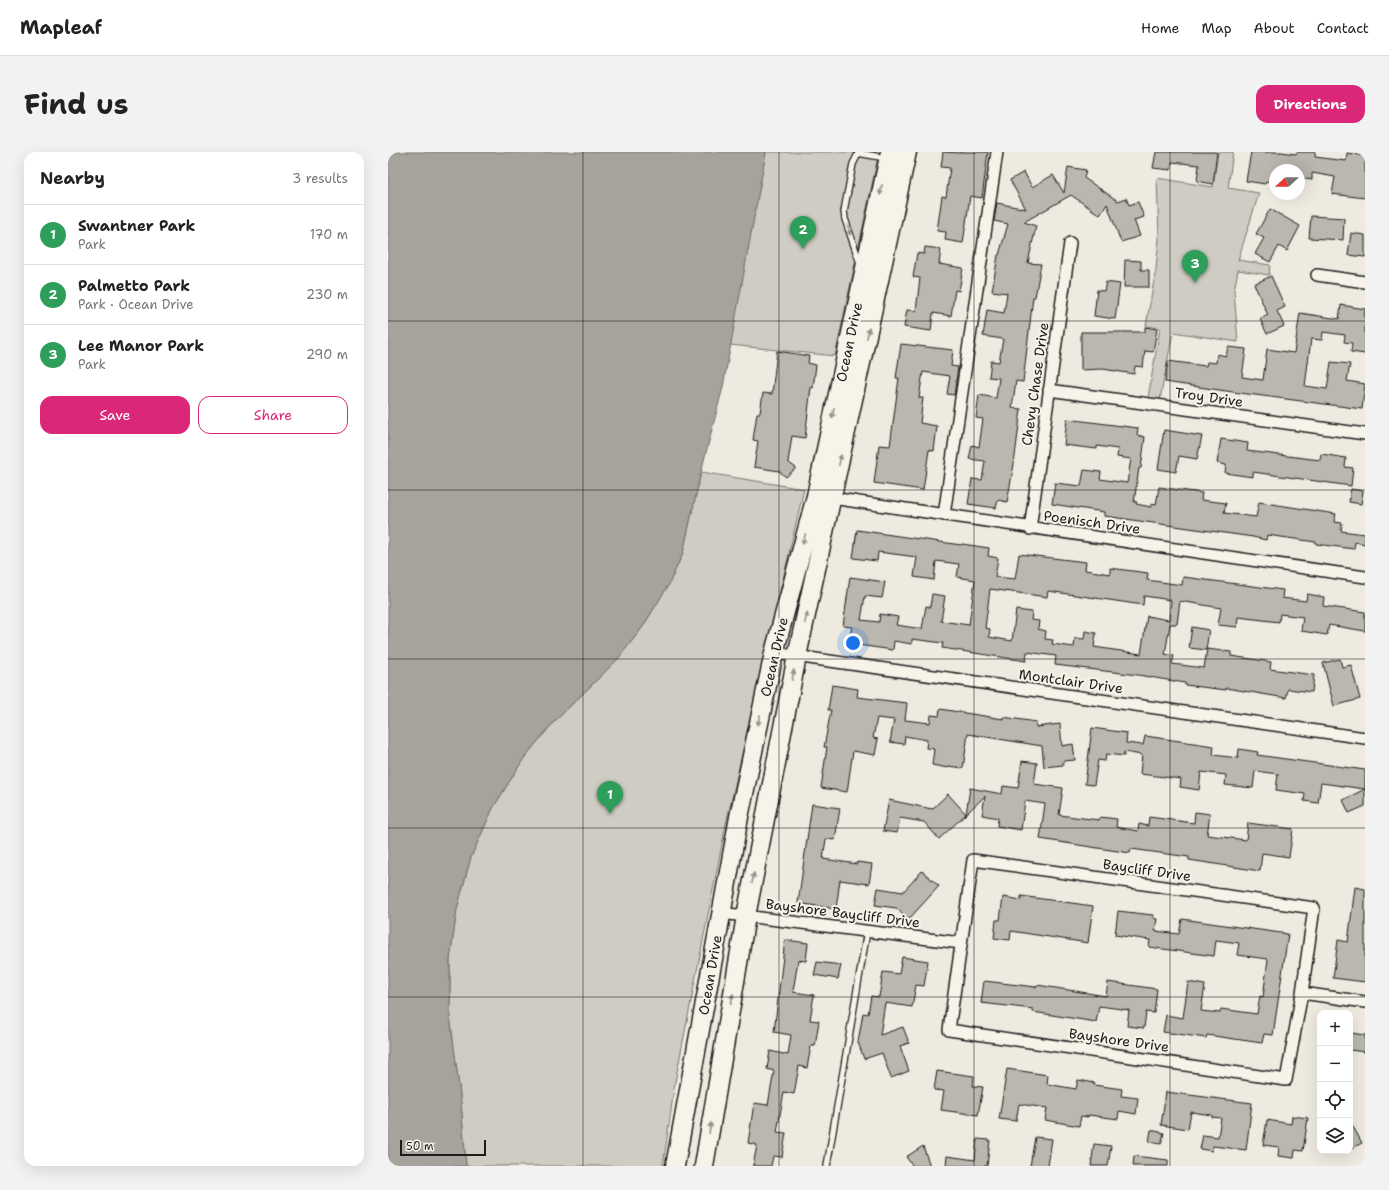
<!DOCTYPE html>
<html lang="en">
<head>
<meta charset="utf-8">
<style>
  :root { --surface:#fff; --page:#f2f2f2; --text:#222; --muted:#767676; --line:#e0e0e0; --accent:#db2777 }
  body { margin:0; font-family:"Shantell Sans",sans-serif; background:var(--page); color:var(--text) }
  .controls { position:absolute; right:12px; bottom:12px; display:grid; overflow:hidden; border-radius:8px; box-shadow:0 4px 16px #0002 }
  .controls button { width:36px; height:36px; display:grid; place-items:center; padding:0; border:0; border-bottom:1px solid var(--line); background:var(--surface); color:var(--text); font:20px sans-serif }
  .compass { position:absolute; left:881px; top:12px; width:36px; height:36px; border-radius:50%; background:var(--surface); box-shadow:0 4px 16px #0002; rotate:249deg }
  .scale { position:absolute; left:12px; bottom:10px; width:86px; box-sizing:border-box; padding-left:4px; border:2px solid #1c1c1c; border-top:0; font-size:11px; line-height:14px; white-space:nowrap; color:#1c1c1c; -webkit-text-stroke:3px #f7f3e8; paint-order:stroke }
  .you { position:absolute; left:465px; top:491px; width:14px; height:14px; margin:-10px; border:3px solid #fff; border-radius:50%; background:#1a73e8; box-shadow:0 0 0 6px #1a73e833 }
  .badge { display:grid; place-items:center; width:26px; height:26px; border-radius:50%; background:var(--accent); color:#fff; font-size:13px; font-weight:700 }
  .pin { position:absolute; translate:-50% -33px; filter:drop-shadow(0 1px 2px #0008) }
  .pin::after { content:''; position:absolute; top:21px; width:14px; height:12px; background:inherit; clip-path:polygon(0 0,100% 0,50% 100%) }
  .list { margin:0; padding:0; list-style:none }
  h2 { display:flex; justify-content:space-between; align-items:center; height:52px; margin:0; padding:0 16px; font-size:17px }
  h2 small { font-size:13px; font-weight:400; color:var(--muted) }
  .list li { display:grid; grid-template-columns:26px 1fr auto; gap:12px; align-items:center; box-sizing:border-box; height:60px; padding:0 16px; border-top:1px solid var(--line) }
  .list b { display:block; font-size:15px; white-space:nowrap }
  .list p { margin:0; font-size:13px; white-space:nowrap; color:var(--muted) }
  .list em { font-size:13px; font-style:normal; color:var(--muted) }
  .actions { display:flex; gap:8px; padding:12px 16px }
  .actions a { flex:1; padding:9px 0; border:1px solid var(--accent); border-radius:12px; text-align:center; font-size:14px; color:var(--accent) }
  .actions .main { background:var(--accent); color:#fff }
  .icon { flex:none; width:22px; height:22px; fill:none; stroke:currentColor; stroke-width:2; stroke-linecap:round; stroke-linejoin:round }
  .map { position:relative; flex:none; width:977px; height:1014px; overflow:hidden; border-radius:12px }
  header { display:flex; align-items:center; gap:24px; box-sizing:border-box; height:56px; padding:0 20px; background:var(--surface); border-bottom:1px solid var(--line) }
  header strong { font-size:19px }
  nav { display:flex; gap:22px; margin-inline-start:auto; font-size:14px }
  .intro { display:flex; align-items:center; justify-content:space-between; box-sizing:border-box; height:96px; padding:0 24px }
  h1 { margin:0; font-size:28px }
  .button { padding:10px 18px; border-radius:12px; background:var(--accent); color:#fff; font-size:14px; font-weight:700 }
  main { display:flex; gap:24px; padding:0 24px }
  aside { flex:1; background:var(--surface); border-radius:12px; box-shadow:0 4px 16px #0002 }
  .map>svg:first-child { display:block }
  .green { fill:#cfccc3; stroke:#767470 }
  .water { fill:#a6a39d; stroke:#6f6d69 }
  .building { fill:#bab7af; stroke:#1c1c1c; fill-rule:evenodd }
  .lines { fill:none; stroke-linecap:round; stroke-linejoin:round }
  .lane-casing { stroke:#1c1c1c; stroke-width:8 }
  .street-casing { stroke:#1c1c1c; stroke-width:14 }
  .primary-casing { stroke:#1c1c1c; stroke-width:21 }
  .lane { stroke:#f7f3e8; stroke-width:5.5 }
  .street { stroke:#f7f3e8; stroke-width:11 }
  .primary { stroke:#f7f3e8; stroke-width:18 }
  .oneway { fill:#94928c }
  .grid { fill:none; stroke:#1c1c1c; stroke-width:1; stroke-opacity:0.55 }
  .labels { text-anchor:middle; stroke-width:4; stroke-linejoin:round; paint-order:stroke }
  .street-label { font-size:14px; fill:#1c1c1c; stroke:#f7f3e8 }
</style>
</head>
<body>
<header>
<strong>Mapleaf</strong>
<nav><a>Home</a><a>Map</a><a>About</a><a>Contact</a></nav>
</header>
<div class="intro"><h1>Find us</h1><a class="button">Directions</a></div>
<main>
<aside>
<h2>Nearby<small>3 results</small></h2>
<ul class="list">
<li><span class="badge" style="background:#2e9e5b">1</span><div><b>Swantner Park</b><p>Park</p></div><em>170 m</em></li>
<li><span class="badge" style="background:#2e9e5b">2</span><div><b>Palmetto Park</b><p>Park · Ocean Drive</p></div><em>230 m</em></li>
<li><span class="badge" style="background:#2e9e5b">3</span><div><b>Lee Manor Park</b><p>Park</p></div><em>290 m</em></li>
</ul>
<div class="actions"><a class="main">Save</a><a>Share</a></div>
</aside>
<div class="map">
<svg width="977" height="1014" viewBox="0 0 977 1014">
  <rect width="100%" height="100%" fill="#eeeae0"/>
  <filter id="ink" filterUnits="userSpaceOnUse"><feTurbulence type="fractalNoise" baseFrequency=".025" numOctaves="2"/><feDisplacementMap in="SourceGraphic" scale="8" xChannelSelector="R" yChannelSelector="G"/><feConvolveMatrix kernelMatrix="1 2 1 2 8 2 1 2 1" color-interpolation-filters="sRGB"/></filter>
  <g filter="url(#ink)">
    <!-- green -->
    <path class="green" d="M378 0H491L447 204 342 193Z
      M830 0H845L840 36 871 41 850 108 882 113 881 123 850 118 846 139 850 190 785 180 772 248 760 246 772 176 758 174 768 117 771 86 769 26 825 35Z
      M313 320 416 337 339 667 287 930 275 1014H78L73 951 62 864V807L69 757 83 705 105 656 136 606 165 571 229 508 254 476 281 432 295 401Z"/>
    <!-- water -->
    <path class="water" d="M0 0H378L335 235 313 320 295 401 281 432 254 476 229 508 165 571 136 606 105 656 83 705 69 757 62 807V864L73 951 78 1014H0Z"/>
    <!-- building -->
    <path class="building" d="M555 0 573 1V0H600L594 46 582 44 575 91 557 88 558 80 549 79 554 44 558 45 562 16 553 15Z
      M768 0H829L825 32 809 29 811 13 784 10 783 18 765 16Z
      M863 0H893L908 2 909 0H927V5L958 9 959 1 977 4V46L944 42 947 25 924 21V28L911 26V18H887V30L878 29 877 32 858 29Z
      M680 15 698 18 696 26 730 49 738 46 741 53 750 50 756 65 746 68 752 84 733 90 719 52 712 63 683 43 636 70 648 74 640 111 653 112 647 145H645L635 230 628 229 624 256 633 257 626 312 619 350 610 348 608 356 580 352 584 327 594 328 597 309 581 307 584 293 591 295 595 267 588 266 591 243 608 246 611 226 601 225 603 209 611 210 615 187 595 184 599 158 616 161 619 141 604 139 610 103H611L620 72 606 69 609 51 638 57 622 28 636 20 644 35 665 23 676 41Z
      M882 57 912 74 899 99 891 94 882 110 867 102 876 86 868 82Z
      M923 64 956 66 955 88 921 86Z
      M963 81 977 83V105L960 103Z
      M537 95 553 97 551 112 575 116 571 139 567 138 563 164 545 161 543 179 516 175 519 158 528 159 532 126 525 125 529 101 536 102Z
      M737 108 753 109V118H761V135H736Z
      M883 124 897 155 889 159 896 174 879 182 872 167 880 163 866 132Z
      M718 130 732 132 727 167 706 164 709 138 716 139Z
      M953 153 977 157 976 166H977V202L963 200 964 191 956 190 957 183 935 180 934 188 923 187 917 234 939 237 943 210 962 212 959 229 977 232 974 257 852 241 777 230 780 209 818 214 819 210 828 211 829 202 838 204 840 195 858 197 854 225 875 228 879 197 906 201 912 161 951 167Z
      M757 175 769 177 765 200 757 199 755 215 747 214 746 222 715 217 693 218V180H757Z
      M513 192 565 198 563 214 570 215 566 243 559 242 562 224 535 220 531 246H535L532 271 549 274 546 299 541 298 535 338 486 331 491 293 502 294 511 226H508Z
      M389 199 421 204 420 211 428 213 425 236 423 235 417 286 404 284 400 310 408 316 398 325 391 319 366 315 370 289 365 288 369 261H372L375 241 384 242Z
      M679 267 750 276 749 283 757 285 753 316H751L746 350H749L748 352 763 355V352L768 353 771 335 814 341 813 348 838 351 836 361 868 365 871 350 948 362 946 370 954 371 953 379 977 382V392L967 390 966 397 928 392V390L879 383 878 388 865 385 716 364V360L664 352 667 331 693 334 696 318 713 320 712 327 739 331 743 307 729 305 730 297 709 294V297L676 293Z
      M776 278 814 284 809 307 791 304 788 320 770 317Z
      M833 287 860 291 859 299 932 308 933 302 958 306 957 315 965 316 963 334 865 320V325L837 321 838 313 829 311Z
      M963 337 975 339 973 352 961 350Z
      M469 378 573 393 574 392 601 396 600 404 610 406 607 425 627 427 631 402 698 410 697 418 722 422V416L760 421 759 428 794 433 795 425 895 438 894 446 918 449 919 442 936 445 935 454 977 460V479L941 473 939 483 913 479 915 465 892 462 891 470 850 465 849 475 830 473 833 456 792 449 789 472H782L777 502 786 504 784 512 816 516 819 497 843 500V504L883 510 882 517 926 523 924 540 900 537 898 546 838 536V538L797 533V531L750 523 667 513 668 504 639 500 638 509 554 496 555 491 524 487V492L506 489 505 498 470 493 471 485 462 483 464 475 455 474 462 425 497 430 494 446 477 444 473 468 491 470 492 462 510 465 508 473 534 477 538 454 542 455 544 442 557 444 553 469 581 473 587 428 569 425 571 412 548 409 546 428 526 425 529 405 490 400 489 409 465 406ZM602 437 659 445 660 439 755 453 756 444 783 448 781 468 759 464 753 502 706 495 708 481 697 479 696 487 687 486 686 495 664 492 665 488 657 487 658 479 650 477 651 469 643 468 644 460 628 458 624 489 601 485 602 477 597 476Z
      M804 475 821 478 818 498 801 496Z
      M952 507 954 515 963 513 972 547 946 554 935 511Z
      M444 533 470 537 469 545 519 551 517 568 542 571 543 563 551 564 552 557 615 567V565L648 570V575L672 572 674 594 685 592 687 608 675 609V613L656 615 654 594 580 582 575 616 560 614V616L544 613 546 597 538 596 539 588 517 584 516 592 502 590 506 568 489 566 485 586 490 587 487 603 465 599 459 640 433 636 439 595H436L443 558H440Z
      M704 576 739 581 738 591 755 593 757 584 826 594 825 603 850 606 851 597 870 600 869 603 977 618V637L933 631 930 651 916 649 917 642 888 638 890 622 867 619 865 636 837 633 838 623 813 620 811 638 792 635 793 627 752 622 754 603 736 600V604L718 602 717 609 710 608 706 633 697 632Z
      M634 609 649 611 646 632 675 636 671 663 711 668 712 665 729 667 728 675 750 679 751 672 760 674 761 665 806 671 807 660 822 662 819 683 858 688 860 671 905 677 901 705 874 701 872 719 801 708V705L743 697 742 701 652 687 657 652 637 649 633 678 609 674 610 666 594 663 597 644 578 662 582 636 614 642 615 634 630 636Z
      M977 637V654L961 661 955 648Z
      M560 642 578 662 551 687 536 670 512 666 509 681 495 679 501 648 544 657Z
      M424 652 452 656 447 688 438 687 435 707 469 712V710L484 712 481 732 452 728 448 757 410 751Z
      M534 719 551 734 521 767 508 756 487 753 490 736 515 740Z
      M967 735 977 737V830L945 826 950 788 960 790Z
      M633 744 705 754 700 791 623 779 622 788 606 786 608 768H612L615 745 633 748Z
      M730 759 765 763V766L769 767 767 779 791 782 794 767 900 782 885 883 876 882 874 891 819 883 818 886 775 880 778 863 795 866 800 830 817 833 813 859 832 861 833 857 869 862 872 844 875 845 880 807 849 803 851 791 828 788 826 804 761 795 762 788 727 783Z
      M397 788 420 791 418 809 410 808 405 840 426 843 422 868 431 869 427 894H423L419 916 411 914 406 942 396 940 389 980 398 981 394 1005 385 1004 383 1014H365L369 993 360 991 366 951 380 953 386 919 379 917 382 899 400 903 403 883 386 880Z
      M514 805 540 809 536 834 528 833 524 855 497 851 492 883 515 875 521 891 512 894 521 919 503 926 494 901 476 907 470 890 475 861 480 862 483 844 491 845 495 820 511 822Z
      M429 810 453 813 450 827 426 823Z
      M596 829 648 835 649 833 718 844 720 830 769 837 766 861 758 860 756 876 739 874 741 858 711 854 708 870 645 860V857L593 851Z
      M962 881 977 883V900L962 898Z
      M619 917 660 923 659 932 688 937 690 928 707 931 706 933 734 937 733 944 750 946 748 962 731 959 730 967 701 963 700 965 693 964 691 974 657 968 659 956 631 952 628 969 611 967Z
      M549 919 586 924 585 934 595 935 590 963 553 958 556 939 546 938Z
      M778 940 864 951 858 998 825 994 824 999 812 997 815 983 830 985 833 966 824 965V963L803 960 800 977 773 973Z
      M904 964 920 966 915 999 907 998 906 1006 890 1004 891 995 875 993 879 968 903 972Z
      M962 969 974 991 962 997Z
      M763 978 776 981 773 992 761 990Z
      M647 985 664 987 660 1014H642Z
      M589 987 602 988 599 1014H558L559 1004 587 1008Z
      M706 992 723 994 720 1014H703Z
      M535 994 542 1014H525L518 1005Z
      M746 1004 780 1008V1014H745Z"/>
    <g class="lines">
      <defs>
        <path id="lane" d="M471 0 465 12 456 59 457 67 472 111
          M470 1 498 6
          M439 1014 479 779"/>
        <path id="street" d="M929 123 977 130
          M661 238 977 282
          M437 345 977 425
          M556 363 609 0
          M642 377 682 91
          M386 501 977 586
          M585 708 926 756 914 841 898 928 561 878Z
          M333 761 573 791
          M914 841 977 850"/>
        <path id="primary" d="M287 1014 351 665 386 501 428 344 502 0
          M316 1014 358 764 409 504 519 0"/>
      </defs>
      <!-- lane casing -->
      <use href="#lane" class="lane-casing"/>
      <!-- street casing -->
      <use href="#street" class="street-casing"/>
      <!-- primary casing -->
      <use href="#primary" class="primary-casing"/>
      <!-- lane -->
      <use href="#lane" class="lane"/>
      <!-- street -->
      <use href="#street" class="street"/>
      <!-- primary -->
      <use href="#primary" class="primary"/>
    </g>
    <!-- one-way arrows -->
    <defs><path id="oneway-solid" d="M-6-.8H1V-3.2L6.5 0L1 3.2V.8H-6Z"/></defs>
    <g class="oneway">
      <use href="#oneway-solid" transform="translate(493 38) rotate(102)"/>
      <use href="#oneway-solid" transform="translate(461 78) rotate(71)"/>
      <use href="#oneway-solid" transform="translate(480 181) rotate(-78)"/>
      <use href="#oneway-solid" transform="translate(445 261) rotate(102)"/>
      <use href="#oneway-solid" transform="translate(452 308) rotate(-78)"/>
      <use href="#oneway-solid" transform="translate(416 387) rotate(105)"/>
      <use href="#oneway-solid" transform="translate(418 466) rotate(-78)"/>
      <use href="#oneway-solid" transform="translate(405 523) rotate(-79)"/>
      <use href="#oneway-solid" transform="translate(371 568) rotate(102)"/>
      <use href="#oneway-solid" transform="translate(365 726) rotate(-79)"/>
      <use href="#oneway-solid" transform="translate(344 847) rotate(-80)"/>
      <use href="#oneway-solid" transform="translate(322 976) rotate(-80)"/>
    </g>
  </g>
  <!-- grid -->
  <path class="grid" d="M195 0V1014M391 0V1014M586 0V1014M782 0V1014M0 169H977M0 338H977M0 507H977M0 676H977M0 845H977"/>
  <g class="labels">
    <!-- street labels -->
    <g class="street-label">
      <text transform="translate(461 190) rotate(-78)" y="5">Ocean Drive</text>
      <text transform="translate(647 232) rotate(-82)" y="5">Chevy Chase Drive</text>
      <text transform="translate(821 245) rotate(8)" y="5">Troy Drive</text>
      <text transform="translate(704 370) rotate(8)" y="5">Poenisch Drive</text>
      <text transform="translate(386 505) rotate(-77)" y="5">Ocean Drive</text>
      <text transform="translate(683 529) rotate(8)" y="5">Montclair Drive</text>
      <text transform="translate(759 718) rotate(8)" y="5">Baycliff Drive</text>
      <text transform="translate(455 761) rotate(7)" y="5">Bayshore Baycliff Drive</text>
      <text transform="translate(322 823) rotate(-80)" y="5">Ocean Drive</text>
      <text transform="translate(731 888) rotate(8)" y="5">Bayshore Drive</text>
    </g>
  </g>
</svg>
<div class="controls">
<button>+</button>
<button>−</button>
<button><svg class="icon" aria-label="locate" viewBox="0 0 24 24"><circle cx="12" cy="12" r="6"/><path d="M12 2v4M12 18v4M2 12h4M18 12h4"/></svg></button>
<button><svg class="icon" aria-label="layers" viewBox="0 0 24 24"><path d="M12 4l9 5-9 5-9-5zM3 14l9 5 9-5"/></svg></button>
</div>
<svg class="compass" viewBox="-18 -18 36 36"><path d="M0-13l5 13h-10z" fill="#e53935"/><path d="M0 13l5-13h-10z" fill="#767676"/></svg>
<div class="scale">50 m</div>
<div class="you"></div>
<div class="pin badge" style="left:222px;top:662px;background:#2e9e5b">1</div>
<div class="pin badge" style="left:415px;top:97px;background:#2e9e5b">2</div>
<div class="pin badge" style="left:807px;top:131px;background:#2e9e5b">3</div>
</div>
</main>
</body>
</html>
